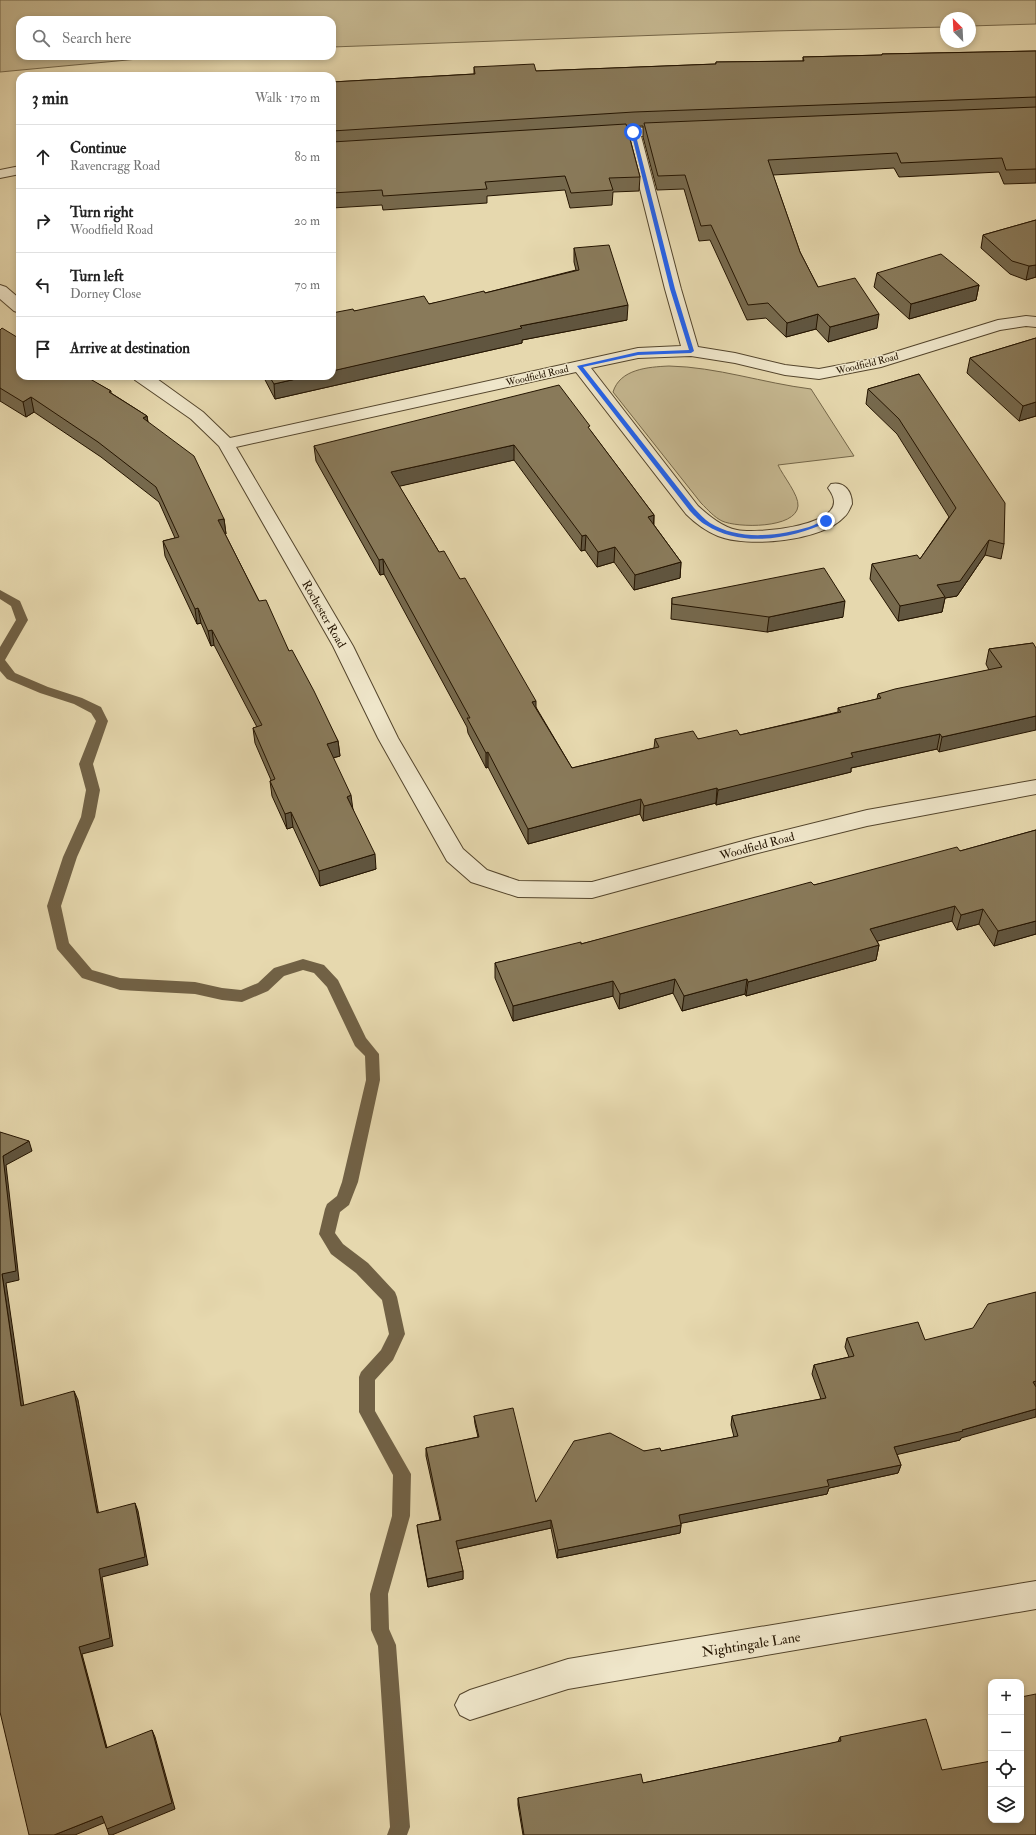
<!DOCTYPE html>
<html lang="en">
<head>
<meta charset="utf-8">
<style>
  :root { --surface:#fff; --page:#f6f6f6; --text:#222; --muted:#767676; --line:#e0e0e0 }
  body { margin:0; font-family:"IM FELL Double Pica",serif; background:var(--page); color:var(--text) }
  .controls { position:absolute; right:12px; bottom:12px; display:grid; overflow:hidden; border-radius:8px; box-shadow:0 2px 6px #0003 }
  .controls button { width:36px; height:36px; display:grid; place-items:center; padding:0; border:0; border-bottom:1px solid var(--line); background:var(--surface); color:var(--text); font:20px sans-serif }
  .compass { position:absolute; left:940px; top:12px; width:36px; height:36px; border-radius:50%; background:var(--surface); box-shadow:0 2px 6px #0003; rotate:336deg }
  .stop { position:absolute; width:12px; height:12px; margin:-9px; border:3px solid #2563eb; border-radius:50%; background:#fff }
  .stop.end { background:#2563eb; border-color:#fff; box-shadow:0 1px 4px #0008 }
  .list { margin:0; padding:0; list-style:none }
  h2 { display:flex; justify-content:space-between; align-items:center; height:52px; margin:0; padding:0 16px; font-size:17px }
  h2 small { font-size:13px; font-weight:400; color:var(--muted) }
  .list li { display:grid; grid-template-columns:26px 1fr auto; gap:12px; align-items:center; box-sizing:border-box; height:64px; padding:0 16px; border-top:1px solid var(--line) }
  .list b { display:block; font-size:15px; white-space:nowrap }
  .list p { margin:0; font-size:13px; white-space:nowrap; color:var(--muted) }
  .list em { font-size:13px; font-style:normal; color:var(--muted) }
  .icon { flex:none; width:22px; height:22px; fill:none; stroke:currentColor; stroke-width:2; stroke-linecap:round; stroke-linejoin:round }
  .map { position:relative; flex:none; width:1036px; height:1835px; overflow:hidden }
  .search { position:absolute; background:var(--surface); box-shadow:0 2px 6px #0003; left:16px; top:16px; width:320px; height:44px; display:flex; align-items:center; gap:10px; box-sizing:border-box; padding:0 14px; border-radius:12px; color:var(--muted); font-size:15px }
  .panel { position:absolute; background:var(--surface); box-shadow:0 2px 6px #0003; left:16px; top:72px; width:320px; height:308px; border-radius:12px }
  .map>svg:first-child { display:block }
  .green { fill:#c5b790; stroke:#746648 }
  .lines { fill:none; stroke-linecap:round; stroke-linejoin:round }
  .stream { fill:#716145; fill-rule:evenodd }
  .minor-casing { stroke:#54452c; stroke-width:2 }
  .minor { fill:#efe6ca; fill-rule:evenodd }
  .wall { fill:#76694d; stroke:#241400 }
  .shaded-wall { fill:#60553f; stroke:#241400 }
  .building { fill:#897a5a; stroke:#241400 }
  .route { fill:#2563eb }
  .labels { text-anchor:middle; stroke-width:3; stroke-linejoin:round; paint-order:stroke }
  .far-street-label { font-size:10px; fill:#241400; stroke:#efe6ca }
  .street-label { font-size:12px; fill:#241400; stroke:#efe6ca }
  .near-street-label { font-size:14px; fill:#241400; stroke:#efe6ca }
</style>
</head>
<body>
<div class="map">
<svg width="1036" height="1835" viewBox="0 0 1036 1835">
  <rect width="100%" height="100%" fill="#e6d8ae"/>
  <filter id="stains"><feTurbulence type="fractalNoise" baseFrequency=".005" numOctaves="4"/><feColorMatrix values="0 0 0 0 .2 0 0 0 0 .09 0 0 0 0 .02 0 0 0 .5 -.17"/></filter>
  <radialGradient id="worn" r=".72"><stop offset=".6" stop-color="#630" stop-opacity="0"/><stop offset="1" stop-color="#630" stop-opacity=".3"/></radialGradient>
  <!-- green -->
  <path class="green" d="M0 0H1036V24L970 26V18H946V27L772 31 332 47V20H20V56H170L0 72Z
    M669 366C717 367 763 383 811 389L854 456 778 465C783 476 799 495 798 506 796 529 737 528 722 521 714 517 708 510 701 503L613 392C620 369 648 367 669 366Z"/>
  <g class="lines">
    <!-- stream -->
    <path class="stream" d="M0 590 20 601 28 620 5 660 15 673 48 687 82 698 101 707 108 721 93 764 100 790 95 817 77 857 61 906 69 943 92 970 120 978 195 982 222 988 241 990 258 983 274 968 303 959 324 965 338 980 366 1038 379 1054 380 1080 358 1182 349 1205 340 1212 335 1233 343 1244 368 1263 395 1292 397 1297 405 1334 393 1360 375 1380V1411L411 1474 410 1516 388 1594 389 1629 396 1645 410 1827 407 1835H387L390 1827 378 1646 371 1630 370 1594 392 1516 393 1475 359 1412V1377L361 1372 381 1350 389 1334 382 1300 356 1273 331 1254 319 1234 325 1209 327 1204 337 1196 342 1182 366 1080 365 1056 355 1046 327 987 314 973 303 970 284 976 268 991 242 1002 222 1000 195 994 120 990 82 978 57 949 47 906 63 857 81 817 86 790 79 764 96 721 91 713 74 704 40 693 7 679 0 671V647L16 620 11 606 0 599Z"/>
    <defs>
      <path id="minor" d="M673 126 678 127 680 130 678 133 641 136 681 289 698 347 735 353 785 365 819 369 872 359 998 320 1026 316 1036 317V327L1026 326 1000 330 881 367 819 379 785 375 735 363 691 356 638 358 591 368 698 506C709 516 722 527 737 530 755 534 834 527 834 502 834 497 831 492 828 488L831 484C844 481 852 491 852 504 850 508 848 514 844 517 822 541 748 548 718 536 706 531 695 523 686 514L576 372 236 447 353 646 398 738 463 849 487 870 519 881 592 882 754 838 867 810 1036 780V794L867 826 754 854 592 898 518 897 471 882 447 861 378 738 333 646 219 446 191 419 135 380 133 376H153L203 412 230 438 638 348 681 346 665 289 627 137 600 138 595 137 593 134 595 131 600 130Z
        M20 166V174L0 178V170Z
        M0 285 6 287 20 299V313L14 311 0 299Z
        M1036 1581V1609L568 1689 470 1720 460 1715 455 1705 460 1695 470 1690 568 1659Z"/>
    </defs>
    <!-- minor casing -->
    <use href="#minor" class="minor-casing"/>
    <!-- minor -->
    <use href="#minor" class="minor"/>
  </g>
  <!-- wall -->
  <path class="wall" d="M1036 51V183L1004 184 999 172 899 177 894 168 773 175 800 252 818 287 877 328 828 342 816 329 786 337 766 318 747 320 710 240 699 241 684 189 657 190 643 137V126L627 127 640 177 639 191 613 192 612 205 570 208 565 190 487 196V203L383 210 382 205 332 208V82L474 74V67L536 71 716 64V62L803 61V57L882 55V54Z
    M1036 220V277L1026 280 1010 274 981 248 983 235Z
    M574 248 627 320 522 340V343L275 399 263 376H332L354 311 429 304 485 293 576 270 574 262Z
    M877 273 979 285 976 300 909 319 874 287Z
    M0 330 111 391V393L147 416 148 422 224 519 226 534H225L259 601 289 651 338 741 340 756 333 758 376 869 320 886 293 827 287 829 272 796 270 781 271 780 255 743 253 728 257 727 214 645 211 646 201 623 197 624 165 556 163 541 175 538 159 502 101 457 34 412 26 417 0 401Z
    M1036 338V416L1019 421 967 373 970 358Z
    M919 374 1004 544 1001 559 985 555 957 596 945 598 942 612 898 621 870 579 872 564 920 559 949 517 897 434 866 404 868 389Z
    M590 430 654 515V525L681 562 680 578 634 590 614 562 597 567 585 550 581 551 514 460 399 486 439 552 460 579 572 768 654 748 655 739H698L740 735 838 712V708L877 699 878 694 989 670 986 664 989 649 1033 643 939 752 937 749 851 768V772L716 805V803L643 821 640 814 528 844 488 767 486 768 468 733 467 727 384 574 380 575 316 461 314 446Z
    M672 598 843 617 767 632 671 619Z
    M1036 830V934L994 946 979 924 957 930 952 921 877 941 879 945 876 960 746 996 745 994 682 1011 673 993 619 1009 613 996 513 1021 495 978V963L581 944 814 885 960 851Z
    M847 1338 961 1438 960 1440 897 1454 901 1465 898 1473 829 1488 827 1494 681 1523V1525L680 1533 557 1558 551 1528 458 1549 463 1571V1579L428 1587 418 1533 417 1525 440 1520 426 1456V1448L478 1437 475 1424 474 1416 536 1502 644 1451H661L734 1437 731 1425 732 1416 821 1399 812 1374 814 1365 849 1357 845 1347Z
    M840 1737 942 1770 1036 1835H523L518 1805V1798L643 1783 838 1742Z"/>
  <!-- shaded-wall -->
  <path class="shaded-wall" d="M1036 265V277L1026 280 1029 266Z
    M979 285 976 300 909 319 911 304Z
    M628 305 627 320 522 340V343L275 399 274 384 309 376H332V371L520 326Z
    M818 314 816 329 786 337 787 323Z
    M879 314 877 328 828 342 830 327Z
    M31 397 34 412 26 417 23 402Z
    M1036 402V416L1019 421 1023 406Z
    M147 416 149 431 143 418Z
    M514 445V460L392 488 391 472Z
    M654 515 653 530 648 517Z
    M224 519 226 534 220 536 218 520Z
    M586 535 585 550 581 551 582 536Z
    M989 540 985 555 957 596 945 598 942 612 898 621 900 606 937 585Z
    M615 547 614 562 597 567 598 552Z
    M383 559 384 574 380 575 379 560Z
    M681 562 680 578 634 590 635 575Z
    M845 601 843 617 767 632 769 617Z
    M198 608 201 623 197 624 195 609Z
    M212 630 214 645 211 646 208 631Z
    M536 701V716L532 702Z
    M1036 716V730L939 752 942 737Z
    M940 734 937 749 851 768V772L716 805 718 790 851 753Z
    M338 741 340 756 328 759 327 744Z
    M488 752V767L486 768V753Z
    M717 788 716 803 643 821 644 806Z
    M351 795 353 810 347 797Z
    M641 799 640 814 528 844V829Z
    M291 812 293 827 287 829 285 814Z
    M375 854 376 869 320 886 319 871Z
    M955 906 952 921 867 944 870 929Z
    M983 909 979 924 957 930 961 915Z
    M1036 921V934L994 946 998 931Z
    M879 945 876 960 746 996 748 982Z
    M675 979 673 993 619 1009 620 994Z
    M747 979 745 994 682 1011 684 996Z
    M613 981V996L513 1021V1006Z
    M29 1141 32 1151 6 1165 19 1280 6 1283 25 1414 21 1406 2 1274 3 1156Z
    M1036 1381V1389L1033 1382Z
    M74 1391 78 1400 100 1521 97 1513Z
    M1036 1409V1417L961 1438 960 1440 891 1456 894 1447 962 1430Z
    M901 1465 898 1473 829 1488 827 1494 678 1524 679 1515 827 1480Z
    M135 1503 138 1511 148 1565 102 1577 113 1646 82 1654 109 1755 106 1748 79 1647 99 1569Z
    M551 1520V1528L457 1549 456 1541Z
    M681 1525 680 1533 557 1558 558 1550Z
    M463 1571V1579L428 1587 427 1579Z
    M152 1730 155 1737 175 1809 112 1835H109L107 1829Z
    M102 1816 106 1822 75 1835H54Z"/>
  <!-- building -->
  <path class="building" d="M1036 51V97L634 112 332 131V82L475 74 474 67 534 64 536 71 716 64V62L804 61 803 57 882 55V54Z
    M1036 107V169L1006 170 1002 158 901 163 897 153 768 160 800 252 818 287 855 278 879 314 830 327 818 314 787 323 768 303 748 305 711 225 701 226 685 175 658 176 644 123Z
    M626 124 640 177 609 178 613 190 571 193 565 176 485 182 487 189 383 196 382 190 332 193V142Z
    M1036 220V265L1029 266 1012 261 983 235Z
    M609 245 628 305 520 326 522 328 332 371V313L353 309 354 311 424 296 429 304 484 291 485 293 579 270 574 248Z
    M941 254 979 285 911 304 877 273Z
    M2 328 20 339V376H85L111 391 109 392 147 416 143 418 194 456 224 519 218 520 259 601 266 600 289 651 292 650 314 691 338 741 327 744 351 795 347 797 375 854 319 871 291 812 285 814 270 781 275 779 253 728 262 725 212 630 208 631 198 608 195 609 163 541 179 537 156 487 98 442 31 397 23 402 0 388V330Z
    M1036 338V402L1023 406 970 358Z
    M919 374 1005 503 1004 544 989 540 960 581 937 585 945 597 900 606 872 564 917 555 920 559 956 508 899 419 868 389Z
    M269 376H309L274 384Z
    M559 385 590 426 588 427 654 515 648 517 681 562 635 575 615 547 598 552 586 535 582 536 514 445 391 472 439 552 444 551 460 579 465 578 536 701 532 702 572 768 659 747 655 739 693 731 698 739 737 730 740 735 841 712 838 708 881 698 878 694 895 689 1002 667 989 649 1033 643 1036 648V716L942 737 940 734 851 753 853 757 718 790 717 788 644 806 641 799 528 829 488 752 486 753 467 718H470L383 559 379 560 314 446Z
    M824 568 845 601 769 617 672 604V598Z
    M1036 830V921L998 931 983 909 961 915 955 906 870 929 879 945 748 982 747 979 684 996 675 979 620 994 613 981 513 1006 495 963 581 942V944L811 882 814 885 957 847 960 851Z
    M0 1132 29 1141 3 1156 16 1271 2 1274 21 1406 74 1391 97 1513 135 1503 145 1557 99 1569 110 1638 79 1647 106 1748 152 1730 172 1803 107 1829 102 1816 54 1835H29L0 1712Z
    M1036 1292V1381L1033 1382 1036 1387V1409L962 1430 963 1431 894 1447 901 1465 827 1480 829 1486 679 1515 681 1525 558 1550 551 1520 456 1541 463 1571 427 1579 417 1525 441 1520 426 1448 479 1437 474 1416 513 1408 536 1502 574 1441 610 1433 644 1451 660 1448 661 1451 738 1436 732 1416 826 1398 814 1365 854 1356 847 1338 918 1322 925 1340 973 1328 988 1304Z
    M1036 1694V1835H524L518 1798 641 1774 643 1783 841 1741 840 1737 926 1719 942 1770 991 1761V1820H1021V1697Z"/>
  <!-- route -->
  <path class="route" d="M633 130 635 132 675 289 694 351 691 353 638 355 583 367 694 508C699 513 704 519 710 523 739 541 778 536 809 527 815 525 821 521 826 519L829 521 828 522C792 539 742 548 706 525 700 522 695 516 690 511L577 366 638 352 689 350 670 289 631 132Z"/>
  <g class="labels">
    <!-- far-street labels -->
    <g class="far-street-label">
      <text transform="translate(867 363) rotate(-14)" y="4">Woodfield Road</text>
      <text transform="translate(537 375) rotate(-13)" y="4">Woodfield Road</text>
    </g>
    <!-- street labels -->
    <g class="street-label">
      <text transform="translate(324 614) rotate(60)" y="4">Rochester Road</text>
      <text transform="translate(757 846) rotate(-15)" y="4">Woodfield Road</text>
    </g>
    <!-- near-street labels -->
    <g class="near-street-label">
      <text transform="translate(751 1644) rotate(-9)" y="5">Nightingale Lane</text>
    </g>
  </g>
  <rect width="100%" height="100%" filter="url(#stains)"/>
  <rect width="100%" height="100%" fill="url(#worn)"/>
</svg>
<div class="controls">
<button>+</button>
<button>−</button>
<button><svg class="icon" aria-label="locate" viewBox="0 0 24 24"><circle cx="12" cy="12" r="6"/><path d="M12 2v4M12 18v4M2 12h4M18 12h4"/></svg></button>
<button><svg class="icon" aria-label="layers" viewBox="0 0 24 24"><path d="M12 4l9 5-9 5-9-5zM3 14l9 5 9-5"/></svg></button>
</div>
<svg class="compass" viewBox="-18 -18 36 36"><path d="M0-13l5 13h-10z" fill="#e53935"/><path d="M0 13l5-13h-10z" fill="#767676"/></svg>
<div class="stop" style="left:633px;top:132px"></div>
<div class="stop end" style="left:826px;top:521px"></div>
<div class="search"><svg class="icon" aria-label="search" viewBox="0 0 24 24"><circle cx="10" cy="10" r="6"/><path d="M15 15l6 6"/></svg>Search here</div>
<section class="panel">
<h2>3 min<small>Walk · 170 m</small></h2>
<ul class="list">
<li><svg class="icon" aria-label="ahead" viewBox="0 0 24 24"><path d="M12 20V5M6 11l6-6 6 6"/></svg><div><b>Continue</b><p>Ravencragg Road</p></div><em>80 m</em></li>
<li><svg class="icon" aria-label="right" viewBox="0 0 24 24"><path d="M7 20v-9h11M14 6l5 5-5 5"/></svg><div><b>Turn right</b><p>Woodfield Road</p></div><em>20 m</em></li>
<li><svg class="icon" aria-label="left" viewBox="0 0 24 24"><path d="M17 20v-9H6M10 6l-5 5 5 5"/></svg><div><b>Turn left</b><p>Dorney Close</p></div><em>70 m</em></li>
<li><svg class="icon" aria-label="arrive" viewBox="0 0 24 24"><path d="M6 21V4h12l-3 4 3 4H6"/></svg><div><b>Arrive at destination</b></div></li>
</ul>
</section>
</div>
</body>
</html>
